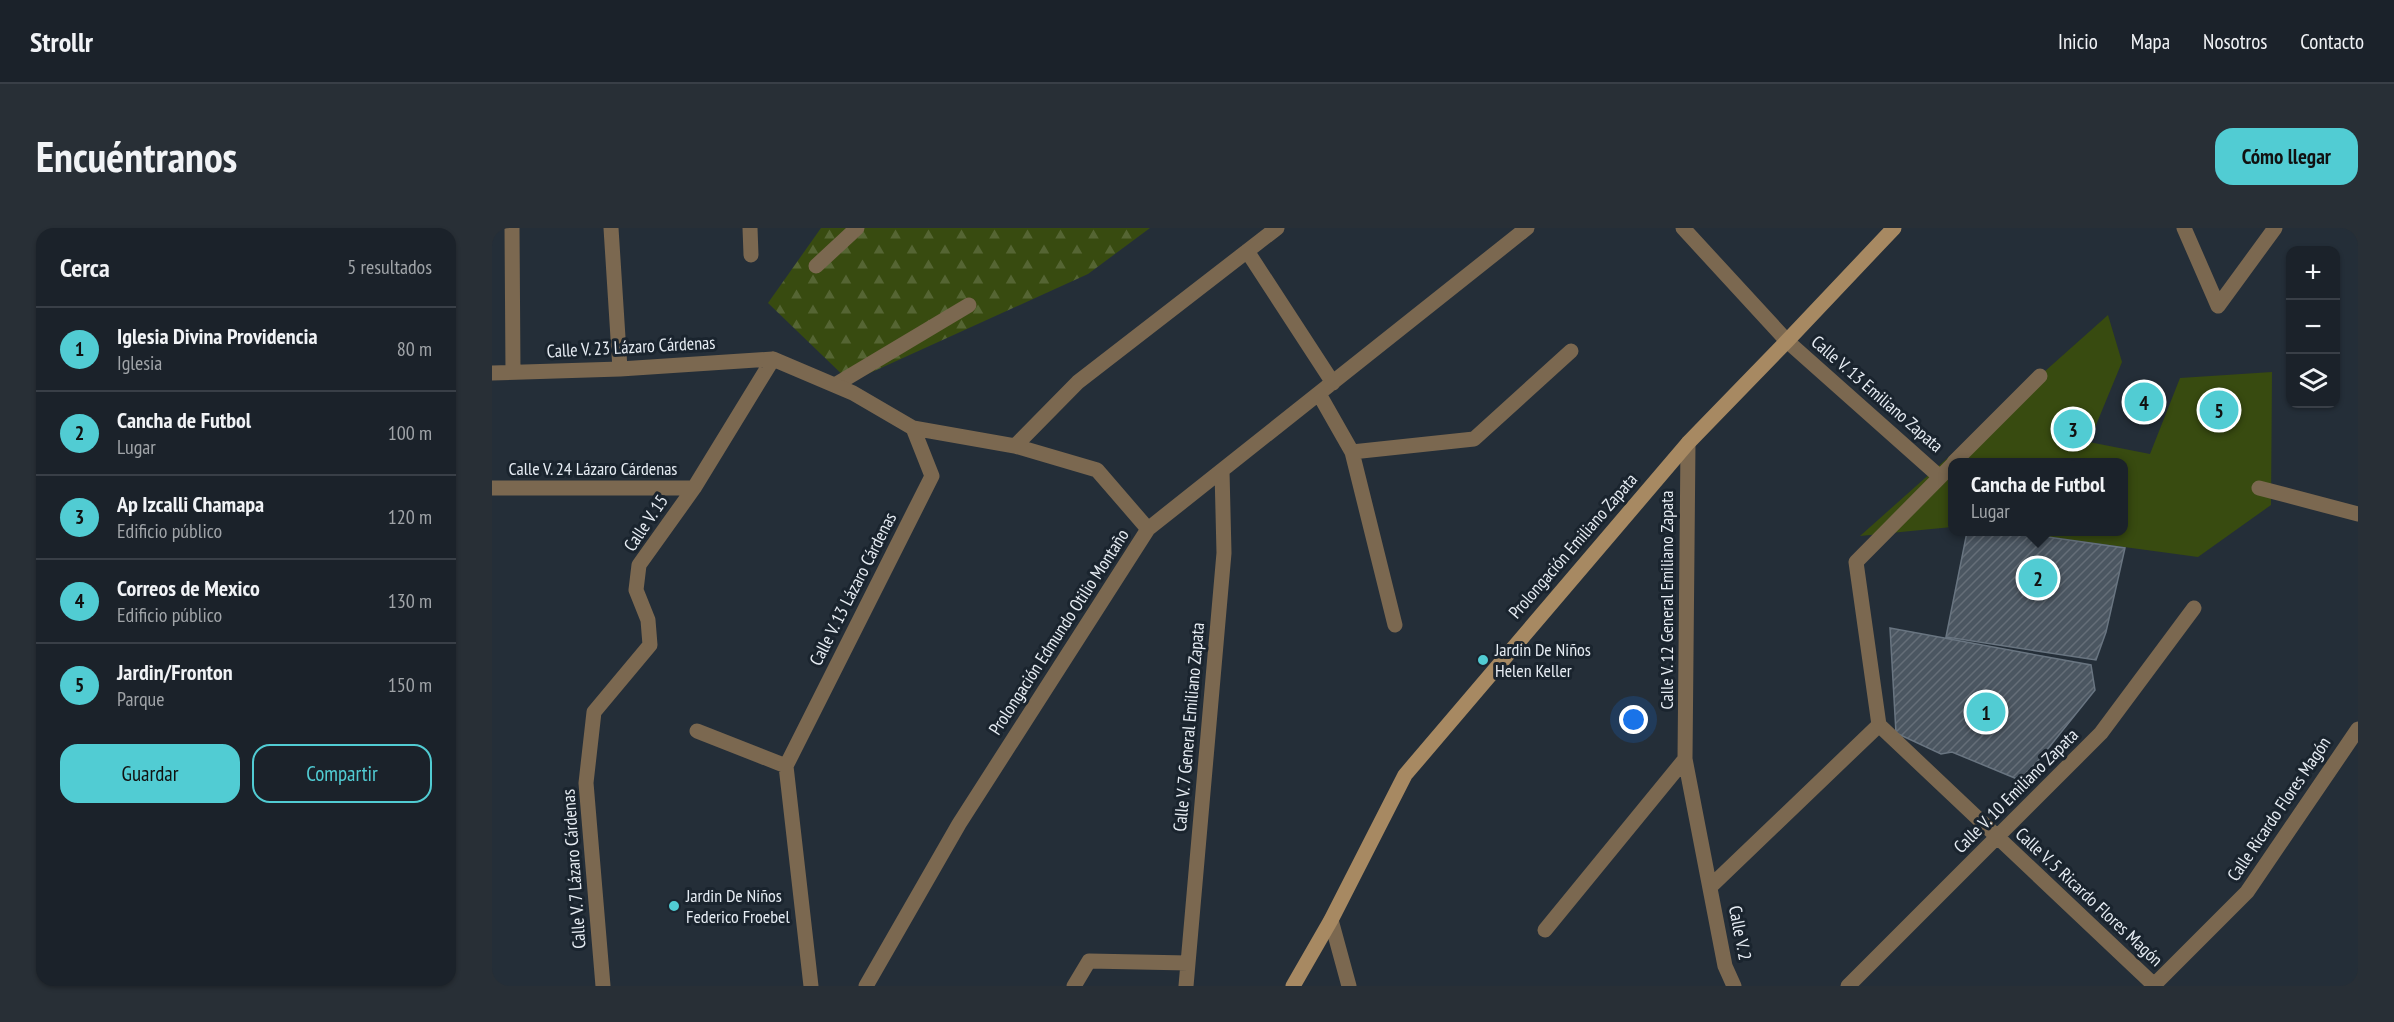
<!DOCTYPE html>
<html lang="es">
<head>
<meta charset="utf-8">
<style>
  :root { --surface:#1b222a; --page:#282f36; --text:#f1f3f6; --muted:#a0a4a8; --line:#393f47; --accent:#51ccd3 }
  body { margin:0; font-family:"PT Sans Narrow",sans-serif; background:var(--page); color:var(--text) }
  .controls { position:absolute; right:18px; top:18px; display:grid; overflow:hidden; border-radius:12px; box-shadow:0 2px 4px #0004 }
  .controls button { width:54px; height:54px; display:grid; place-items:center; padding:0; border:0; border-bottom:2px solid var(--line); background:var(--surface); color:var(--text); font:30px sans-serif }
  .you { position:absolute; left:1142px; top:492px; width:21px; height:21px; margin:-15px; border:4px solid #fff; border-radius:50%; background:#1a73e8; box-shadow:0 0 0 9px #1a73e833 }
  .badge { display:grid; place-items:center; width:39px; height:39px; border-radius:50%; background:var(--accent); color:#111; font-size:20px; font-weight:700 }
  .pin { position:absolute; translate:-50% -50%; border:3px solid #fff; box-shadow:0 2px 6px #0006 }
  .popup { position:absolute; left:1456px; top:230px; width:180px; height:78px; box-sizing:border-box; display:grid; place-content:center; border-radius:12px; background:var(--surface); filter:drop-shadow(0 2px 4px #0005); font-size:20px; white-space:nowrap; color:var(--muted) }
  .popup b { font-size:22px; color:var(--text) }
  .popup::after { content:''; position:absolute; left:50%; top:100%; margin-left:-12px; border:12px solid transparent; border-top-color:var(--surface) }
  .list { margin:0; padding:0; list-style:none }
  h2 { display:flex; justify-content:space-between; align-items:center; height:78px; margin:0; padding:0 24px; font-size:26px }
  h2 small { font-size:20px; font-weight:400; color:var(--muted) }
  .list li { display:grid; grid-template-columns:39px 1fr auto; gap:18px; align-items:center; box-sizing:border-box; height:84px; padding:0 24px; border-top:2px solid var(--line) }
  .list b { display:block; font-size:22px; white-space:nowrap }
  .list p { margin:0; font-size:20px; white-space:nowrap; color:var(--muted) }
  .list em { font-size:20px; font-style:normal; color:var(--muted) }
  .actions { display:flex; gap:12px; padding:18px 24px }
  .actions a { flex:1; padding:14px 0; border:2px solid var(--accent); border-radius:18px; text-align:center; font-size:21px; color:var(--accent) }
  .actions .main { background:var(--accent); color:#111 }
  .icon { flex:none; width:33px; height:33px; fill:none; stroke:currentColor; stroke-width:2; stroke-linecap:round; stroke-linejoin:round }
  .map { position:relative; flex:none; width:1866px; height:758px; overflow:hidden; border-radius:18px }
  header { display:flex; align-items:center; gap:36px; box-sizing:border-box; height:84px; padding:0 30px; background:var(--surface); border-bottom:2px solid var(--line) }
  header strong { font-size:28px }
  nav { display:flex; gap:33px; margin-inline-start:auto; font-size:21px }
  .intro { display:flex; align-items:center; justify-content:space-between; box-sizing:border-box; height:144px; padding:0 36px }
  h1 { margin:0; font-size:42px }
  .button { padding:15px 27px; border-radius:18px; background:var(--accent); color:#111; font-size:21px; font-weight:700 }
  main { display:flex; gap:36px; padding:0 36px }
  aside { flex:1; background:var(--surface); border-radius:18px; box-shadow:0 2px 4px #0004 }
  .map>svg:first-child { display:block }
  .forest { fill:url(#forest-firs) }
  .green { fill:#384b10 }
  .building { fill:url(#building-hatch); stroke:#697581; stroke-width:1.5 }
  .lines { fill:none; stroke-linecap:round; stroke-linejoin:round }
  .lane { stroke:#7b6850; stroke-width:15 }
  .street { stroke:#7b6850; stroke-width:15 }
  .secondary { stroke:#a78962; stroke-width:15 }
  .poi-dot { fill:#51ccd3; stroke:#1a242e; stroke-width:2 }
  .labels { text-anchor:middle; stroke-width:6; stroke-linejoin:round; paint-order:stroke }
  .street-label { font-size:18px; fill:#e6ecf3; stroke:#1a242e }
  .poi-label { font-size:18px; fill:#e6ecf3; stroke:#1a242e; text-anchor:start }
</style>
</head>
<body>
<header>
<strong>Strollr</strong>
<nav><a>Inicio</a><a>Mapa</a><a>Nosotros</a><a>Contacto</a></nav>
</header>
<div class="intro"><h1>Encuéntranos</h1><a class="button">Cómo llegar</a></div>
<main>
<aside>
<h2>Cerca<small>5 resultados</small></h2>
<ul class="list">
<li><span class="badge">1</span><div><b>Iglesia Divina Providencia</b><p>Iglesia</p></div><em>80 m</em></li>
<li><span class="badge">2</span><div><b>Cancha de Futbol</b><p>Lugar</p></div><em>100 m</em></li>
<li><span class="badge">3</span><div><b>Ap Izcalli Chamapa</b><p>Edificio público</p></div><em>120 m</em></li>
<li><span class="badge">4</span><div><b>Correos de Mexico</b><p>Edificio público</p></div><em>130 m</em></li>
<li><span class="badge">5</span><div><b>Jardin/Fronton</b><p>Parque</p></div><em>150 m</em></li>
</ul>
<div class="actions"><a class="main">Guardar</a><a>Compartir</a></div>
</aside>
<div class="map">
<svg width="1866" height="758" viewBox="0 0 1866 758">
  <defs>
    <pattern id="forest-firs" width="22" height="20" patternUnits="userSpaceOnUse" patternTransform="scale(1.5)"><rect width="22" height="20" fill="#384b10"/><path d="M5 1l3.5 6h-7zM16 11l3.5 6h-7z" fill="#556533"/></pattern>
    <pattern id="building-hatch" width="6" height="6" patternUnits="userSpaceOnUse" patternTransform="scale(1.5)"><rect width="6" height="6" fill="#4b5661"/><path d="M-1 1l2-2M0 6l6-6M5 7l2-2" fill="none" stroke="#656e78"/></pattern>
  </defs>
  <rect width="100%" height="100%" fill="#242e38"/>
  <!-- forest -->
  <path class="forest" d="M329 0H658L596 46 358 154 276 75Z"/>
  <!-- green -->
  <path class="green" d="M1616 87 1630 134 1597 214 1658 226 1688 150 1780 144 1779 277 1706 329 1522 304H1632V234H1460V299L1368 308Z"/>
  <!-- building -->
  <path class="building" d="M1475 304H1520L1633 320 1614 404 1604 432 1454 409Z
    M1398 400 1599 437 1603 462 1530 553 1460 524 1449 526 1404 505Z"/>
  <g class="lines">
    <!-- lane -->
    <path class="lane" d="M343 157 477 77"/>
    <!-- street -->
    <path class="street" d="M20 0 21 144
      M119 0 128 141
      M258 0 259 27
      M1191 0 1295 113 1448 249
      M1692 0 1726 78
      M755 23 841 155
      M324 38 365 0
      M1726 78 1783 0
      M0 145 128 141 281 131 361 165 421 200 523 218 605 242 656 301
      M827 166 860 224 903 397
      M1196 215 1193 531 1233 738 1242 758
      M523 218 586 154 785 0
      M860 224 982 211 1079 123
      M1462 234 1548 148
      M1460 237 1364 334 1387 497 1662 757
      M0 260H202
      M1767 260 1866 286
      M205 503 294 538
      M294 538 440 248 421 200
      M294 538 319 758
      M1219 658 1387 497
      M839 692 857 758
      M1053 702 1193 531
      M111 758 94 555 102 484 158 417 156 392 144 362 147 337 202 260 281 131
      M374 758 467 596 656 301 1035 0
      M582 758 597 733 696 735
      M694 758 732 325 730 243
      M1356 758 1609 505 1702 380
      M1661 758 1755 664 1866 501"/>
    <!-- secondary -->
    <path class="secondary" d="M801 758 839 692 913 547 1196 215 1295 113 1402 0"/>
  </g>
  <!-- markers -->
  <g class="poi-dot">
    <circle cx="991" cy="432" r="6"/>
    <circle cx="182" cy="678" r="6"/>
  </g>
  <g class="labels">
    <!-- street labels -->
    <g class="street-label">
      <text transform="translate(139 119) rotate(-3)" y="6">Calle V. 23 Lázaro Cárdenas</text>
      <text transform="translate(1385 166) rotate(41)" y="6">Calle V. 13 Emiliano Zapata</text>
      <text x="101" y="247">Calle V. 24 Lázaro Cárdenas</text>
      <text transform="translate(154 295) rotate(-56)" y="6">Calle V. 15</text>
      <text transform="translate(1081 318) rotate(-49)" y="6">Prolongación Emiliano Zapata</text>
      <text transform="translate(361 361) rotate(-63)" y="6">Calle V. 13 Lázaro Cárdenas</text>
      <text transform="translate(1175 372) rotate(-90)" y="6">Calle V. 12 General Emiliano Zapata</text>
      <text transform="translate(567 404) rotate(-57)" y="6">Prolongación Edmundo Otilio Montaño</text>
      <text transform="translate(697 499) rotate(-85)" y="6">Calle V. 7 General Emiliano Zapata</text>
      <text transform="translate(1524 563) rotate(-45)" y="6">Calle V. 10 Emiliano Zapata</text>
      <text transform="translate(1787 581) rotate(-56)" y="6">Calle Ricardo Flores Magón</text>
      <text transform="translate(82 641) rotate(-94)" y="6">Calle V. 7 Lázaro Cárdenas</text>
      <text transform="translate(1597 669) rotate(43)" y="6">Calle V. 5 Ricardo Flores Magón</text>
      <text transform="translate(1248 705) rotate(79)" y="6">Calle V. 2</text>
    </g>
    <!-- poi labels -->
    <g class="poi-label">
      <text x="1003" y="428">Jardin De Niños<tspan x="1003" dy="21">Helen Keller</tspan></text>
      <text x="194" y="674">Jardin De Niños<tspan x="194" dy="21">Federico Froebel</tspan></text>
    </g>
  </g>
</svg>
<div class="controls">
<button>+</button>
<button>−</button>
<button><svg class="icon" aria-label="layers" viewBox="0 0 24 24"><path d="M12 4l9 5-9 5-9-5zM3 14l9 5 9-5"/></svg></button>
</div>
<div class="you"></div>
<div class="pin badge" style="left:1494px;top:484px">1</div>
<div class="pin badge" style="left:1546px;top:350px">2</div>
<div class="popup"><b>Cancha de Futbol</b>Lugar</div>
<div class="pin badge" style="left:1581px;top:201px">3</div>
<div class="pin badge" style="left:1652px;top:174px">4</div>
<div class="pin badge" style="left:1727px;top:182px">5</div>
</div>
</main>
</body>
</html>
